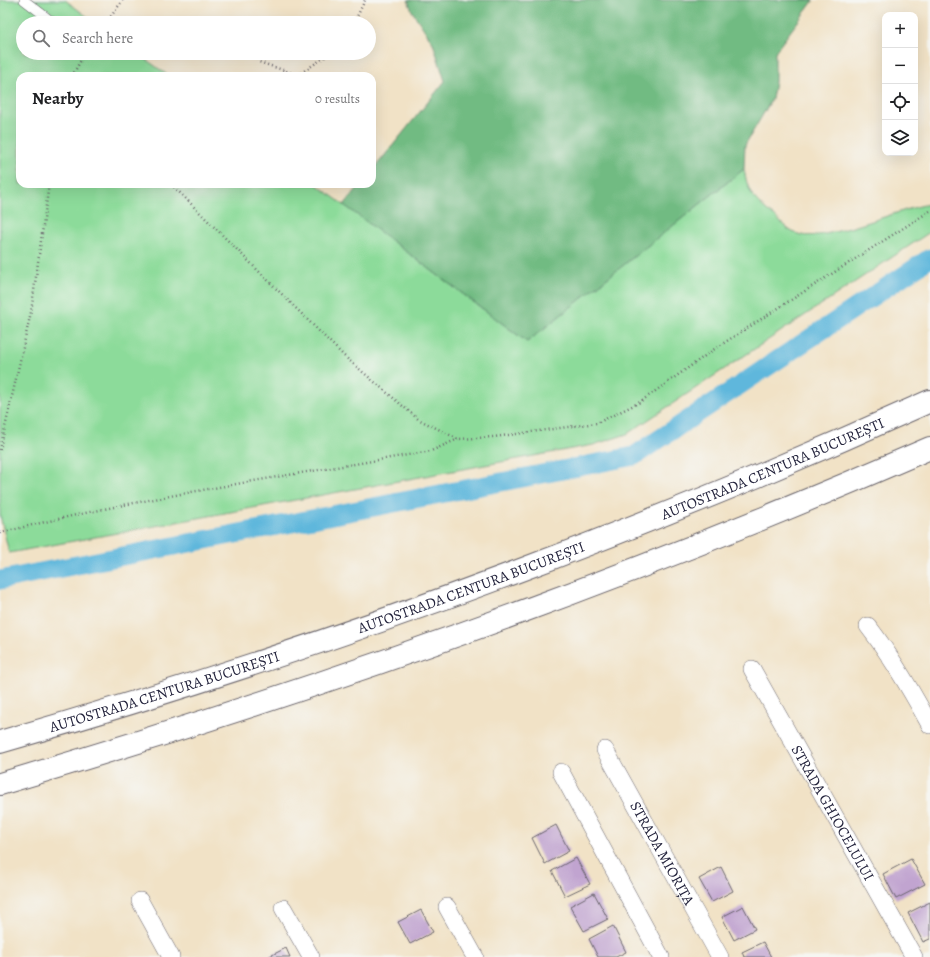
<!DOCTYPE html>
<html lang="en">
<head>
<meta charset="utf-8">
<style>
  :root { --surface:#fff; --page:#f2f2f2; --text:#202124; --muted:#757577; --line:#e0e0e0 }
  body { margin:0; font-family:Alegreya,serif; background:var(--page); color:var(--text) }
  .controls { position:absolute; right:12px; top:12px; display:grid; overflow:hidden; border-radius:8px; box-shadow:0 4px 16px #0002 }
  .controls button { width:36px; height:36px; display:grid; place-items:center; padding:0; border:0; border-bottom:1px solid var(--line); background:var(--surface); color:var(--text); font:20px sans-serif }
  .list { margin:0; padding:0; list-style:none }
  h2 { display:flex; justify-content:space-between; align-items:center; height:52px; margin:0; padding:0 16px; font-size:17px }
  h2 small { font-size:13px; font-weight:400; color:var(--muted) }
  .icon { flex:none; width:22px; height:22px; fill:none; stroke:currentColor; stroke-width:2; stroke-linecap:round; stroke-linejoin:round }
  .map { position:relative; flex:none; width:930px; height:957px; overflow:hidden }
  .search { position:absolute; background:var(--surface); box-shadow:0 4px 16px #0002; left:16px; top:16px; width:360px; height:44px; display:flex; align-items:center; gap:10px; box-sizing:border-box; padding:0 14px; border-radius:22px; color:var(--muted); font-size:15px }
  .panel { position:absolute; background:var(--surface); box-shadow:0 4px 16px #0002; left:16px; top:72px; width:360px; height:116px; border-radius:12px }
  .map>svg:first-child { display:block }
  .green { fill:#8cdb9a; stroke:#577e6a }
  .forest { fill:#71bb82; stroke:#4a6e5e }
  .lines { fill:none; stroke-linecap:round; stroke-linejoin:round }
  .canal { stroke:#5fb7dc; stroke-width:19 }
  .building { fill:#c1a4d0 }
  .lane-casing { stroke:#6a656c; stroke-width:10 }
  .street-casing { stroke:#6a656c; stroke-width:18 }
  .highway-casing { stroke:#6a656c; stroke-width:24 }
  .path { stroke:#6a656c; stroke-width:2.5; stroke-dasharray:1 3; stroke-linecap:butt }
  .lane { stroke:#fff; stroke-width:9 }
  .street { stroke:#fff; stroke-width:17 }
  .highway { stroke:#fff; stroke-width:22 }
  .labels { text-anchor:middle; stroke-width:3; stroke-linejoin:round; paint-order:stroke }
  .street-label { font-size:15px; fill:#22223b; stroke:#f6f6f2 }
</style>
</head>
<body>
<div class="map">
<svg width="930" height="957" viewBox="0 0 930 957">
  <rect width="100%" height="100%" fill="#f6f6f2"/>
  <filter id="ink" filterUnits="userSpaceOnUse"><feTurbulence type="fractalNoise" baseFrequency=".025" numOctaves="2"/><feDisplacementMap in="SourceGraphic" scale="8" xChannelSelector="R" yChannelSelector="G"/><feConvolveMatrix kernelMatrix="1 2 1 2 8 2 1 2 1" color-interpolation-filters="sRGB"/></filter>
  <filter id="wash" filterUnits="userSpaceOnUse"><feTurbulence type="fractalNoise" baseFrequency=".012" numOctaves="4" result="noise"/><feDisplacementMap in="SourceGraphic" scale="16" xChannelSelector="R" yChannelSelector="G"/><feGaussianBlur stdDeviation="0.9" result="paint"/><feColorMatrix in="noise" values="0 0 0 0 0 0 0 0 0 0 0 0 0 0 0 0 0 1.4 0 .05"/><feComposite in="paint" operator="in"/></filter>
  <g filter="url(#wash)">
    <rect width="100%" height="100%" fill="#f1e2c6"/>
    <!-- green -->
    <path class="green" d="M0 0H65L96 23H23V53H137L169 76H20V184H316L527 342 744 169C748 194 754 200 774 216 780 221 787 230 795 233 819 246 899 208 930 204V232L627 434 593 445 9 553 0 515Z"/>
    <!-- forest -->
    <path class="forest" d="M408 0H814L775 52V82L772 99 745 145 744 169 527 342 344 205 361 184H372V171L445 81 433 43 412 11Z"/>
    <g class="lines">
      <!-- canal -->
      <path class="canal" d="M0 580 634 456 930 258"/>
    </g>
    <g id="blocks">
      <!-- building -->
      <path class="building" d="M556 825 569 851 545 864 532 838Z
        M576 858 590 884 565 896 552 871Z
        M911 859 925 884 896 899 883 874Z
        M721 867 733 891 712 902 699 879Z
        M594 893 608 919 584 931 570 906Z
        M930 902V939L923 942 908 913Z
        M743 906 755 929 734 940 722 917Z
        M421 910 433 932 410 944 398 922Z
        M613 926 626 952 616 957H598L589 939Z
        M763 942 771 957H744L742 952Z
        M286 948 290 957H268Z"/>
    </g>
  </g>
  <g filter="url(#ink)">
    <use href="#blocks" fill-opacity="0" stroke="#6a656c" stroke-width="1"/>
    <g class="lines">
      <defs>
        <path id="lane" d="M24 0 54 23"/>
        <g id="street">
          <path d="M868 626C892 657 911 690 930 725"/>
          <path id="s1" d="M752 669 914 957"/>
          <path id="s2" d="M605 750 720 957"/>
          <path d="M561 772 661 957"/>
          <path d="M140 901 171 957"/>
          <path d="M447 907 475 957"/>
          <path d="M283 908 311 957"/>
        </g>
        <g id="highway">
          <path id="s3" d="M0 742C317 651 629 537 930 401"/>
          <path d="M0 784C316 691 627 580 930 448"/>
        </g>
      </defs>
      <!-- lane casing -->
      <use href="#lane" class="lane-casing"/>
      <!-- street casing -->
      <use href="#street" class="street-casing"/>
      <!-- highway casing -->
      <use href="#highway" class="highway-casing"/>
      <!-- path -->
      <path class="path" d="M106 23 123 0
        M354 23 365 0
        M252 53 259 62 298 75 331 53
        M72 76 85 53
        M171 184 344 356 418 419 458 439 494 437 597 423 640 402 716 348 930 211
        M0 450 31 312 49 184
        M0 533C141 497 287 476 431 451L458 439"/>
      <!-- lane -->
      <use href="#lane" class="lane"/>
      <!-- street -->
      <use href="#street" class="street"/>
      <!-- highway -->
      <use href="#highway" class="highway"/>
    </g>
  </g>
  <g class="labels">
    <!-- street labels -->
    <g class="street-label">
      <text dy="5" stroke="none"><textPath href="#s3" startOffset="820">AUTOSTRADA CENTURA BUCUREȘTI</textPath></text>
      <text dy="5" stroke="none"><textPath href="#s3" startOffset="496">AUTOSTRADA CENTURA BUCUREȘTI</textPath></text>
      <text dy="5" stroke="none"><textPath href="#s3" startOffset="172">AUTOSTRADA CENTURA BUCUREȘTI</textPath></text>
      <text dy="5" stroke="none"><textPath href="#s1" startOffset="165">STRADA GHIOCELULUI</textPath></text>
      <text dy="5" stroke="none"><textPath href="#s2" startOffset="118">STRADA MIORIȚA</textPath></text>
    </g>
  </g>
</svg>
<div class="controls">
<button>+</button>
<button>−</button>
<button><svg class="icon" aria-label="locate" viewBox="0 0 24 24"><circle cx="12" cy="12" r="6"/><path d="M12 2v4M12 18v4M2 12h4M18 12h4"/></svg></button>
<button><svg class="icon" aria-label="layers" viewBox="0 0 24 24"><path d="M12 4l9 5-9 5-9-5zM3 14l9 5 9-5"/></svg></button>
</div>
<div class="search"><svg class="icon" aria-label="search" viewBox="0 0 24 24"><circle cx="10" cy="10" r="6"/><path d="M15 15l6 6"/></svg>Search here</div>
<section class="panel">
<h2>Nearby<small>0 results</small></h2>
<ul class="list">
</ul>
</section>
</div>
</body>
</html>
